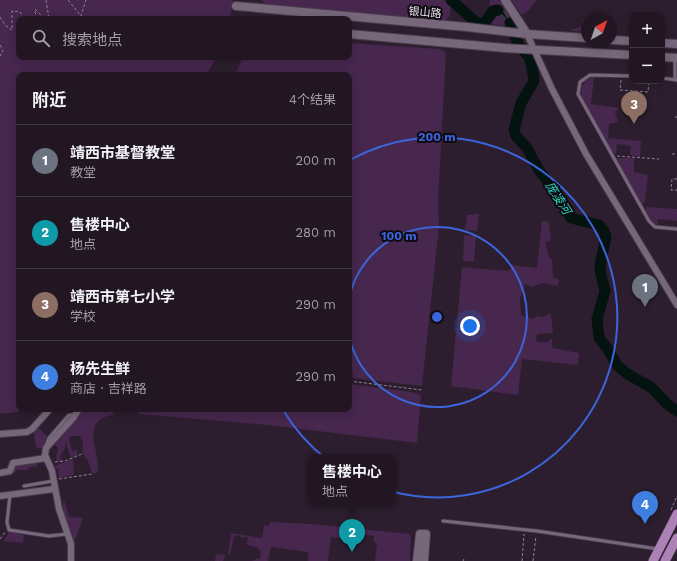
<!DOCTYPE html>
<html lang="zh">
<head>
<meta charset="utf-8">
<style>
  :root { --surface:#211622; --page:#2d232f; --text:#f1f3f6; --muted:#a29fa5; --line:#3e3540; --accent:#5bcebc }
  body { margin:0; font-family:"Work Sans","Noto Sans SC",sans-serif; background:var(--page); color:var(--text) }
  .controls { position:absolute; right:12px; top:12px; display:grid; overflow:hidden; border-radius:8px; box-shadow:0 2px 10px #0003 }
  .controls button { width:36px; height:36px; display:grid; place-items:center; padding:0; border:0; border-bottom:1px solid var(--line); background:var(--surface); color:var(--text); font:20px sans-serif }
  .compass { position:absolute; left:581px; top:12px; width:36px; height:36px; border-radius:50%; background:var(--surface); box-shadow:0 2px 10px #0003; rotate:40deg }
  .you { position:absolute; left:470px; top:326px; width:14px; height:14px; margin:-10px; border:3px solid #fff; border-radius:50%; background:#1a73e8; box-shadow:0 0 0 6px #1a73e833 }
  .badge { display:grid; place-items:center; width:26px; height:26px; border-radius:50%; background:var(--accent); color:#fff; font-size:13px; font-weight:700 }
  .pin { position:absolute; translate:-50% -33px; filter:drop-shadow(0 1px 2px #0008) }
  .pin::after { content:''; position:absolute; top:21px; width:14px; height:12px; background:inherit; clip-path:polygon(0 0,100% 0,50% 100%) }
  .popup { position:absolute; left:308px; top:454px; width:88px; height:52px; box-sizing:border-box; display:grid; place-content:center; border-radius:8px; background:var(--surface); filter:drop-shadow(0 1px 3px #0005); font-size:13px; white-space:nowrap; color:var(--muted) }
  .popup b { font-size:15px; color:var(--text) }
  .popup::after { content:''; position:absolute; left:50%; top:100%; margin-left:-8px; border:8px solid transparent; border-top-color:var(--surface) }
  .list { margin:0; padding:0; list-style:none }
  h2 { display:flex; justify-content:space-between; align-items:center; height:52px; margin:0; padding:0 16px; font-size:17px }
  h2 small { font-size:13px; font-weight:400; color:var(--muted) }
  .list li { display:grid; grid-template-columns:26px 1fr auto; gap:12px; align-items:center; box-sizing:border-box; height:72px; padding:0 16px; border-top:1px solid var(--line) }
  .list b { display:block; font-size:15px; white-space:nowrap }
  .list p { margin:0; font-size:13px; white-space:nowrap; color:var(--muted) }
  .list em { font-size:13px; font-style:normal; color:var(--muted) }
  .icon { flex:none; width:22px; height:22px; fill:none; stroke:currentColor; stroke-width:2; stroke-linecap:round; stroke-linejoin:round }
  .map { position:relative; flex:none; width:677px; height:561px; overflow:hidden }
  .search { position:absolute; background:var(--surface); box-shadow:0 2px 10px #0003; left:16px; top:16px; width:336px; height:44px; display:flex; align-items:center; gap:10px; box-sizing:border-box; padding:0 14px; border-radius:8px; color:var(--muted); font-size:15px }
  .panel { position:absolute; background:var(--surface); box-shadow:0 2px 10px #0003; left:16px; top:72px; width:336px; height:340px; border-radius:8px }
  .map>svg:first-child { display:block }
  .green { fill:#47274d }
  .water { fill:#051310; stroke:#4a5152 }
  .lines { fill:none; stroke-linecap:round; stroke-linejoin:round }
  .river { stroke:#051310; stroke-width:11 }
  .lane-casing { stroke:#483c4a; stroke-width:4.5 }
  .street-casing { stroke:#483c4a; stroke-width:8 }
  .secondary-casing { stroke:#483c4a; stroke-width:10 }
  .primary-casing { stroke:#483c4a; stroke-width:10 }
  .path { stroke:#8c818e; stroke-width:1; stroke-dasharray:3 2; stroke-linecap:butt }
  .lane { stroke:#77677b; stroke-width:3 }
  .street { stroke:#77677b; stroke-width:6 }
  .secondary { stroke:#77677b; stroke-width:8 }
  .primary { stroke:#ac81b5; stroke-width:9 }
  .ring { fill:none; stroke:#3c64db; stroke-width:2 }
  .labels { text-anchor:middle; stroke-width:4; stroke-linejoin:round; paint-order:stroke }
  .street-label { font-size:11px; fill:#ebe2ed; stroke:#100a12 }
  .water-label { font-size:12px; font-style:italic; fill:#2bdcc5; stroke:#100a12 }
  .centre { fill:#3c64db; stroke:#100a12; stroke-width:2 }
  .ring-label { font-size:12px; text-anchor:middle; font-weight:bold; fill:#3c64db; stroke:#100a12; stroke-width:4; stroke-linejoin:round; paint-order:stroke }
</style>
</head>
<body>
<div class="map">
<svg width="677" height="561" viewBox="0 0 677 561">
  <rect width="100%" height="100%" fill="#2c1e2e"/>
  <!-- green -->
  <path class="green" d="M0 0H233L230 19H19V57H217L206 75H19V409H25L17 412 0 414Z
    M261 0H444L451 5 450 16 445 21 266 4Z
    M490 0H499L517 27 514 28 504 12 491 11 489 15Z
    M511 0H537L529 10 522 15Z
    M493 12 500 13 510 27 491 24 489 21Z
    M583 19 587 21V32L569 31 581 26Z
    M349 43 439 49 446 52 438 201 439 226 422 386 353 378 349 342V75H235L243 57H349Z
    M594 77 591 104 620 108 615 112 618 122 609 124 608 138 641 141 640 157 630 155 631 146 617 144 616 154 612 151C606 139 581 103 581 93 580 85 586 79 594 77Z
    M620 158H634V172L648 175 645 201 642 205 616 159Z
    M646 207 677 209V221L658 219 657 225 654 224 645 211Z
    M479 214 477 231 465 230 467 215Z
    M542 221 549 222 551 240 546 242C545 250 549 253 549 258L552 259 553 277 559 280 558 286 543 283 532 287 525 284 520 298 521 315 534 319 536 316 543 317 551 313 553 333 537 334 536 342H548L552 338V348L579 353 578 365 522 359 518 395 451 386 462 267 508 271 511 269V265L537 268Z
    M464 235 476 236 474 262 463 261Z
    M349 384 412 392 421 395 417 443 268 425 138 414 139 409H349Z
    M82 409H113V415C77 421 103 454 97 473H92L88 461 82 453 83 442 80 436H71L69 439 72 451 77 450 78 455 71 458 65 441V448L60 456 61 460 64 461 58 462 56 458 58 448 54 444Z
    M37 427 48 437 43 448H36L34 434Z
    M73 459 74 475 59 478 58 469 53 468 59 464Z
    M37 462 38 466 28 468V470H16V472L10 473 12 465Z
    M64 500 69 517 83 518 74 543C69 532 60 512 64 500Z
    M270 522 312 524 409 534 411 536 410 561H375L377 543 374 542V536L349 533V539L331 537 328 561H308V552L271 547 268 561H251L255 560 256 558 260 559 261 551 259 550V548L247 545 248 537H244L241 539V536L237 535 234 537 230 555 225 556 223 561H215L216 554 228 555 231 533 262 538 264 525 269 526Z
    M9 532 24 535 23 543 4 541Z"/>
  <!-- water -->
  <path class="water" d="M498 8 504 12 514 28 510 27C507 21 502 10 493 12L489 21V15L492 9Z"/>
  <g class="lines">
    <!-- river -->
    <path class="river" d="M451 0 477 23 484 24 493 11 498 10
      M510 23 518 44 529 57 532 67 534 81 521 103 514 130 516 136 527 148 540 172 553 187 571 218 599 225 604 231 606 237 601 260 600 270 605 291 597 319 599 338 607 348 617 365 626 373 652 388 667 404 677 411"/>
    <defs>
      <path id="lane" d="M632 76 590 75 580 82 578 94 649 221 655 227 677 229
        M662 78 677 80
        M675 80V60
        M46 446 49 438 69 415H76
        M24 486 53 481
        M10 495 7 522 9 530 49 536 67 534
        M443 521 537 531 658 549"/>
      <path id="street" d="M527 34 552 89 586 154 677 305
        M0 434 27 432 32 429 50 409
        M0 473 10 471 13 463 46 458
        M0 496 54 489
        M71 561V544L59 509 52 471 45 455 46 448 74 417 79 409"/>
      <path id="secondary" d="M505 0 527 34
        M236 6 467 27 527 34 587 38
        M349 34 505 48 632 55
        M611 40 632 41
        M662 43 677 44
        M662 57 677 58
        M417 561 420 534H426L424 561"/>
      <path id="primary" d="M653 561 677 514
        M665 561 677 538"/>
    </defs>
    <!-- lane casing -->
    <use href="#lane" class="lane-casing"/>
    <!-- street casing -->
    <use href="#street" class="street-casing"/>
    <!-- secondary casing -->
    <use href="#secondary" class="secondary-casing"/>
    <!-- primary casing -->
    <use href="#primary" class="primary-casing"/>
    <!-- path -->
    <path class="path" d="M46 0 49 19
      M68 0 81 16 86 0
      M0 17 5 25 12 30V11L20 12 24 19
      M36 19 35 9 45 19
      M0 45 3 51 0 56
      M621 80 620 90 648 92 649 81
      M675 117H677
      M672 154H677
      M617 156 659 159
      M677 179H672L671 190H677
      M349 381 422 390
      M55 462 65 461 82 454
      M59 479 92 474
      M671 510 677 496
      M0 539 5 532
      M463 561 464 559
      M522 561 524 534
      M533 561 536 536"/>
    <!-- lane -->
    <use href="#lane" class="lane"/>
    <!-- street -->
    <use href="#street" class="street"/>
    <!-- secondary -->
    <use href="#secondary" class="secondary"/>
    <!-- primary -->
    <use href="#primary" class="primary"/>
  </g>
  <!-- distance rings -->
  <g class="ring">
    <path d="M349 298A90 90 0 1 1 349 336"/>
    <path d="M350 160A180 180 0 1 1 283 410"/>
  </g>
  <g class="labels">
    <!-- street labels -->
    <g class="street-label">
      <text transform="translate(425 12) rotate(5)" y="4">银山路</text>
    </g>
    <!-- water labels -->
    <g class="water-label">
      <text transform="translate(558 198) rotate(57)" y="4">庞凌河</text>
    </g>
  </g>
  <circle cx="437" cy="317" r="6" class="centre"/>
  <g class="ring-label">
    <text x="437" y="141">200 m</text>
    <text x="399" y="240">100 m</text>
  </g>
</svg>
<div class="controls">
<button>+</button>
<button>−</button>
</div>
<svg class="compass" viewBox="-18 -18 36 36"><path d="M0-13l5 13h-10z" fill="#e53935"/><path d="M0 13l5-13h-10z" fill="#a29fa5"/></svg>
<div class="you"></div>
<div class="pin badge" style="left:645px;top:307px;background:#6b7280">1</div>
<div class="pin badge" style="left:352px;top:552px;background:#0f9aa8">2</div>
<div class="popup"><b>售楼中心</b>地点</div>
<div class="pin badge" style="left:634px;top:124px;background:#8d6e63">3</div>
<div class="pin badge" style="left:645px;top:524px;background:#3f7fe0">4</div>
<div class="search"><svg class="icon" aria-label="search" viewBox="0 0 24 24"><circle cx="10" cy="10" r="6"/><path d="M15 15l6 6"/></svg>搜索地点</div>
<section class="panel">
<h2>附近<small>4个结果</small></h2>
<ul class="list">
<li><span class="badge" style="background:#6b7280">1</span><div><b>靖西市基督教堂</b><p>教堂</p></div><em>200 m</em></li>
<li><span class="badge" style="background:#0f9aa8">2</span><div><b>售楼中心</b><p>地点</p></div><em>280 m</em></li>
<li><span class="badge" style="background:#8d6e63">3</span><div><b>靖西市第七小学</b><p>学校</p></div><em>290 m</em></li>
<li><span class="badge" style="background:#3f7fe0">4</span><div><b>杨先生鲜</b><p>商店 · 吉祥路</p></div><em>290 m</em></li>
</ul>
</section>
</div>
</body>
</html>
